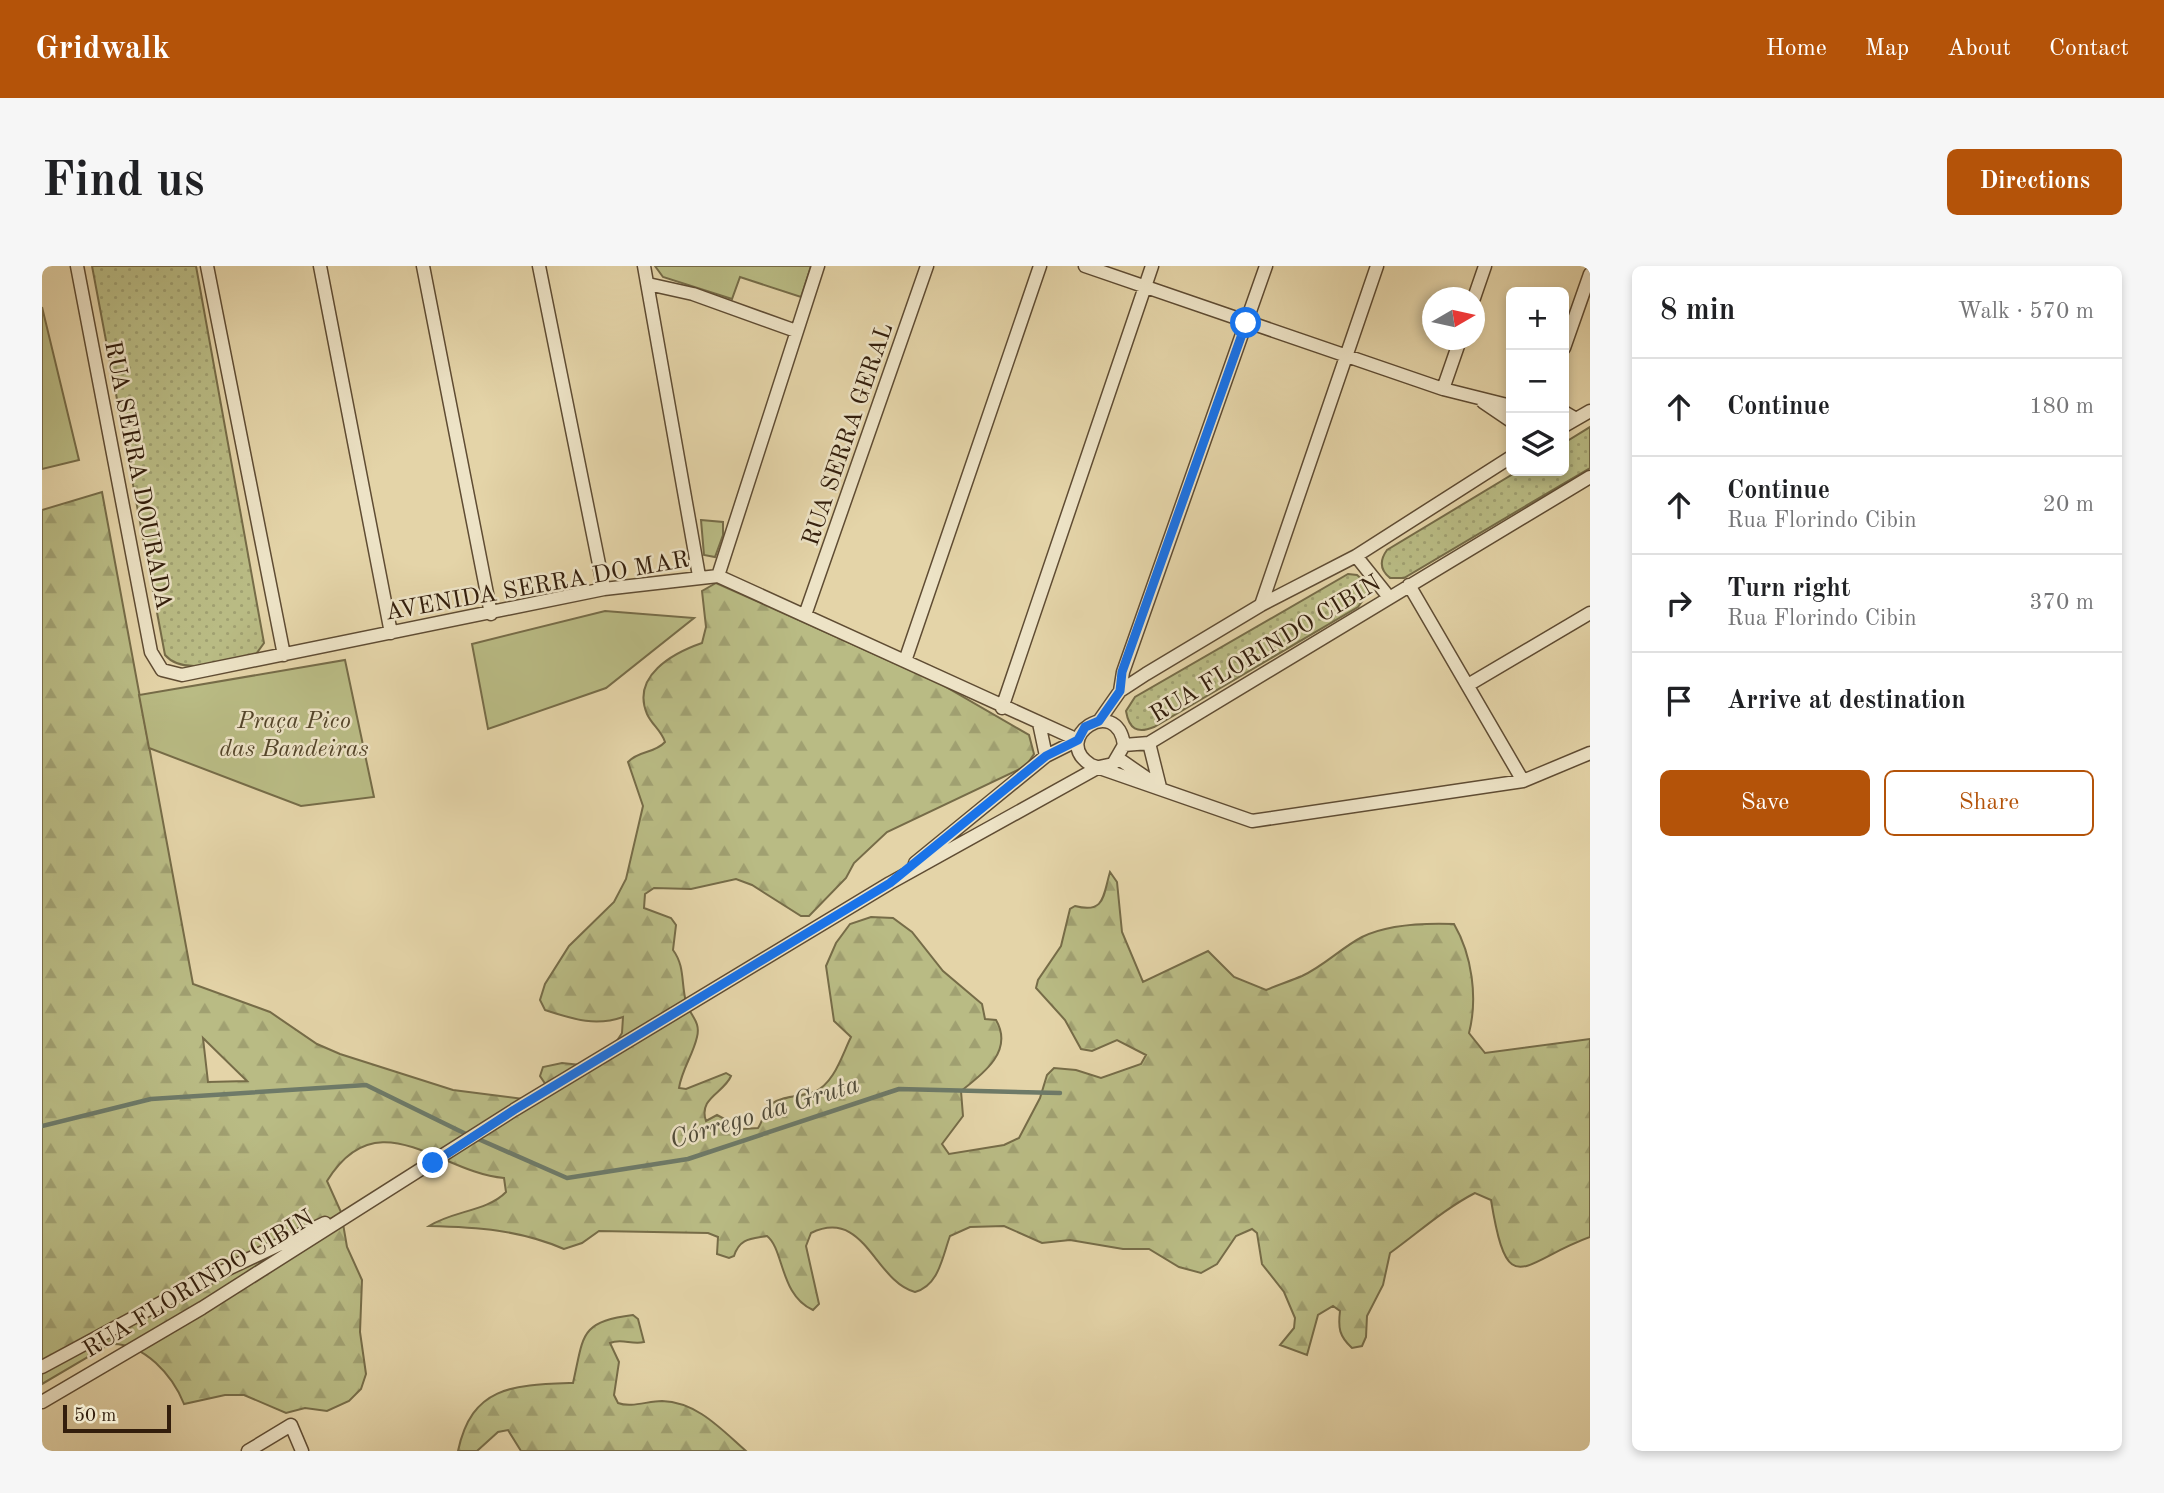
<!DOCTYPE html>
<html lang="en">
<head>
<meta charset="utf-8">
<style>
  :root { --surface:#fff; --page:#f6f6f6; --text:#202124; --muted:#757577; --line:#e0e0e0; --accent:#b45309 }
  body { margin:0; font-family:"Old Standard TT",serif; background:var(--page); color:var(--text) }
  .controls { position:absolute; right:21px; top:21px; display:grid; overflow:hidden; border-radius:10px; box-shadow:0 4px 10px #0003 }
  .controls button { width:63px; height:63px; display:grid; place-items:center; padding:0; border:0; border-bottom:2px solid var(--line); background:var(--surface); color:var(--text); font:35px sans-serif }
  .compass { position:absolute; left:1380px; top:21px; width:63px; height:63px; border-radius:50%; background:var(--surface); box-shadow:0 4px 10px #0003; rotate:81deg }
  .scale { position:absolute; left:21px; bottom:18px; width:108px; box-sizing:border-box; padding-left:7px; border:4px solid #331e0c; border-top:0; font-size:19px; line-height:24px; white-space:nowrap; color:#331e0c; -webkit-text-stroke:5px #ede3c6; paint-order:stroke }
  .stop { position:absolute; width:21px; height:21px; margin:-16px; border:5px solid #1a73e8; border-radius:50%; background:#fff }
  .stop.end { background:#1a73e8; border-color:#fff; box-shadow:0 2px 7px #0008 }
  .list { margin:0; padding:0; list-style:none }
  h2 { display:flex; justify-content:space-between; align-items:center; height:91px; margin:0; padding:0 28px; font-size:30px }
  h2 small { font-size:23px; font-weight:400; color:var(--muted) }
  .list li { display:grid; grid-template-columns:46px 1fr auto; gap:21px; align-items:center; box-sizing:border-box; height:98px; padding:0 28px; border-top:2px solid var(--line) }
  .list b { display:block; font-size:26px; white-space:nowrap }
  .list p { margin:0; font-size:23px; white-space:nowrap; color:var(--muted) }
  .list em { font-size:23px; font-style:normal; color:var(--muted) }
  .actions { display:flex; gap:14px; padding:21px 28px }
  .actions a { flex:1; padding:16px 0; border:2px solid var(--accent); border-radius:10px; text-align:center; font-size:24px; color:var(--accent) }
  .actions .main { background:var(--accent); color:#fff }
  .icon { flex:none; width:38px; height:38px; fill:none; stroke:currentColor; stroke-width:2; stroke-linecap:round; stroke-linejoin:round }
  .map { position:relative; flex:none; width:1548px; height:1185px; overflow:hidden; border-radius:10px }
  header { display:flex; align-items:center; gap:42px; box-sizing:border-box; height:98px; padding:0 35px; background:var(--accent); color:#fff }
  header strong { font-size:33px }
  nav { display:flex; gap:38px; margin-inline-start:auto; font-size:24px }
  .intro { display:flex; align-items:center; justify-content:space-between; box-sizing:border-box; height:168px; padding:0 42px }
  h1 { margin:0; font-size:49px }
  .button { padding:18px 32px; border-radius:10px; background:var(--accent); color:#fff; font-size:24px; font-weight:700 }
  main { display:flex; gap:42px; padding:0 42px }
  aside { flex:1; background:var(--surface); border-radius:10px; box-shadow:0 4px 10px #0003 }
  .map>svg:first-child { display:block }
  .grass { fill:url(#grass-dots); stroke:#766c48; stroke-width:2 }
  .forest { fill:url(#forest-firs); stroke:#766c48; stroke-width:2; fill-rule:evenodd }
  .park { fill:#b9bb84; stroke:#766c48; stroke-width:2 }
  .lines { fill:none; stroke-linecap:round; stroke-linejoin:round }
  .stream { stroke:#6e7a68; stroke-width:4.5 }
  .minor-casing { stroke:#5f4c33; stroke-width:15 }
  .minor { stroke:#ede3c6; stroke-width:12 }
  .route { stroke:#1a73e8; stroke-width:9 }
  .labels { text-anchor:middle; stroke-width:5; stroke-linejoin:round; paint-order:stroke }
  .street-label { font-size:24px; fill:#331e0c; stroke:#ede3c6 }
  .park-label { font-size:24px; font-style:italic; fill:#54452a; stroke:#ede3c6 }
  .water-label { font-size:26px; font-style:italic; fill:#514c3a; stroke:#ede3c6 }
</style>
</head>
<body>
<header>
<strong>Gridwalk</strong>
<nav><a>Home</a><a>Map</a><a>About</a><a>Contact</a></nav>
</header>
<div class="intro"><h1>Find us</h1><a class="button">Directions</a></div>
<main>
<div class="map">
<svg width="1548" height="1185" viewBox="0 0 1548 1185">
  <defs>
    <pattern id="grass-dots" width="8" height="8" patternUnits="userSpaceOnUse" patternTransform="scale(1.75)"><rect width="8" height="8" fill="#b9bb84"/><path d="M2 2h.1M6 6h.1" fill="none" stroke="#a0a071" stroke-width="1.8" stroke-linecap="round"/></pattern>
    <pattern id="forest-firs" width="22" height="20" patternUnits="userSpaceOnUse" patternTransform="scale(1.75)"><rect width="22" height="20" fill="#b9bb84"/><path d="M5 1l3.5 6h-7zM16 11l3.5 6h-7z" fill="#a0a071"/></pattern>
  </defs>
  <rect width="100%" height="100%" fill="#e4d4a8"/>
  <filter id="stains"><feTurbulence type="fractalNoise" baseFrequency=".00286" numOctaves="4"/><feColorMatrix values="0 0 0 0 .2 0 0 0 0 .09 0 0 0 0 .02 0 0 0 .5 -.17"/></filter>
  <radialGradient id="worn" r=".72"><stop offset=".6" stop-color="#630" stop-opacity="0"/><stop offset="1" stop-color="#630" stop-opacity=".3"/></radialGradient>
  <!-- grass -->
  <path class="grass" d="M50 0H154L222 377 214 388C188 393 143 412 123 389Z
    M1548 161V202L1362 312H1348C1338 304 1337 295 1345 284L1476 205H1522V177Z
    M1306 308 1315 309 1323 316 1326 327 1316 341 1112 461C1095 468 1087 463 1084 445L1093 431Z"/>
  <!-- forest -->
  <path class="forest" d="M60 226 151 718 228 746 275 778 298 788 411 824 497 835 506 822 498 810 501 801 520 797 539 799 567 787 580 767 581 751C553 761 531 753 503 744L498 734 503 718 527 680 572 636 584 613 601 540 586 496C597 484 612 488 623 476 619 464 610 459 605 448 589 410 631 387 660 377L664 361 660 325 674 317 897 417 987 469 992 488 984 500 845 566 812 597 804 612 767 650H759L710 619 694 613 649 623 612 622 603 628 602 642 629 652 634 659 631 684C643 700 639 717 644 736 648 750 659 755 655 771 651 789 640 803 637 822L644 823 684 807 689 810C682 827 656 832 664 855L675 849 701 863 716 862C722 854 721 844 729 838 743 829 757 831 772 826 792 818 800 789 809 771L792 755 784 700 794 677 808 658 829 651 851 652 870 666 901 705 940 738 943 753 954 754C972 785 941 808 919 825L921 850 900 878 907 888 962 879 977 872 998 832 1005 809 1012 802 1034 804 1059 812 1099 798 1104 789 1075 774 1050 785 1039 783 1023 754 994 722 996 714 1019 680 1028 643 1033 640C1063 648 1061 630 1068 606L1075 616 1080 666 1101 716 1166 685 1192 711 1224 724C1236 719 1248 715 1260 710 1282 700 1299 682 1320 671 1346 658 1384 657 1412 658 1430 689 1436 732 1427 767L1443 787 1548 773V971C1479 996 1466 1038 1449 934L1433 927C1402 943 1377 966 1348 987L1341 1019 1325 1050 1324 1071 1320 1080 1310 1082C1297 1070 1296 1062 1298 1045L1291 1040 1276 1049 1265 1089 1238 1079 1252 1062 1253 1052 1242 1026 1220 998 1215 967 1210 963 1194 970 1175 998 1159 1007 1137 1001 1107 983H1081L1028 974 1000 977 962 960 928 961 908 970C900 992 897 1019 873 1026 832 1015 823 941 769 967L764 980 777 1038 771 1044C738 1030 742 983 725 970 709 973 698 972 692 990L687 992 675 988 676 971 666 967 557 965 540 977 522 983C478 964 435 961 387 960 410 945 446 945 464 926L462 912C398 907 336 832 285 915L299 946 305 981 320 1014 318 1066 324 1108 319 1123 307 1135 285 1145 263 1142 244 1147 202 1129H183L142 1138C131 1110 102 1076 68 1078L0 1118V244ZM161 772 205 815 166 816Z
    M591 1049 596 1053 602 1076C590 1079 579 1072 568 1077L577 1096 572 1129 576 1137C589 1142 606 1135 620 1135 655 1136 679 1163 704 1185H479L466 1164 456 1166 435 1185H416C430 1119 472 1119 531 1117 542 1069 537 1056 591 1049Z"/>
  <!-- park -->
  <path class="park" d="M613 0H769L759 31 698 11 690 33 621 11Z
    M0 41 37 194 0 203Z
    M659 254 681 256V269L673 291 662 289Z
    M563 345 652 352 564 422 446 463 430 378Z
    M303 394 332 531 259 540 107 482 97 429Z"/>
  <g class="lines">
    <!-- stream -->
    <path class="stream" d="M0 860 109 833 324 819 426 869
      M434 872 525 912 646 893 857 823 1018 827"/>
    <defs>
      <path id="minor" d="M35 0 109 386 120 404 140 409 562 323 676 310 1036 474
        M165 0 242 389
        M278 0 349 367
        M381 0 449 348
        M497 0 562 323
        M602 0 657 310
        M1043 0 1401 123 1469 140
        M606 18 651 28 754 65
        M1432 32 1443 0
        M1522 82 1548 8
        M1401 123 1418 74
        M1441 136 1469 155
        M1522 146 1534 153
        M1522 160 1548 145
        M1314 290 1346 330
        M676 310 776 0
        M1367 319 1481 515
        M1219 339 1335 0
        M763 349 885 0
        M863 395 998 0
        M1426 419 1548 347
        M1078 425 1081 406 1224 0
        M960 442 1110 0
        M1057 455 1078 425 1104 408 1219 339 1314 290 1469 191
        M997 457 1004 490
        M1107 477 1118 521
        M1082 479C1075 427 1007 472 1049 499L1210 555 1481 515 1548 487
        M1077 493 1106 513
        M873 597 1004 490 1036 474
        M0 1101 152 1019 283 957
        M0 1136 160 1042 472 844 848 617 1057 501 1071 498 1082 479 1107 477 1548 211
        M206 1185 249 1159 260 1185"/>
    </defs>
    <!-- minor casing -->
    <use href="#minor" class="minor-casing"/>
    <!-- minor -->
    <use href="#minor" class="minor"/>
  </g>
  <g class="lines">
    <!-- route -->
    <path class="route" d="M391 897 472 844 848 617 1004 490 1036 474 1043 461 1057 455 1078 425 1080 406 1204 57"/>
  </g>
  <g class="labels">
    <!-- street labels -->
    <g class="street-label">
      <text transform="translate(805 168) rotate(-71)" y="8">RUA SERRA GERAL</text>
      <text transform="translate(97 209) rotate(79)" y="8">RUA SERRA DOURADA</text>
      <text transform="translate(495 319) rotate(-10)" y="8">AVENIDA SERRA DO MAR</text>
      <text transform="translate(1223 382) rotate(-31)" y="8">RUA FLORINDO CIBIN</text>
      <text transform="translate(156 1017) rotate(-31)" y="8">RUA FLORINDO CIBIN</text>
    </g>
    <!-- park labels -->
    <g class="park-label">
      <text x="252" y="462">Praça Pico<tspan x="252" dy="28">das Bandeiras</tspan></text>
    </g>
    <!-- water labels -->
    <g class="water-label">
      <text transform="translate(722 845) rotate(-17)" y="9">Córrego da Gruta</text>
    </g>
  </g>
  <rect width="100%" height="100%" filter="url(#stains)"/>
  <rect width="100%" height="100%" fill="url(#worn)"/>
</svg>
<div class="controls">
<button>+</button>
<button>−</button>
<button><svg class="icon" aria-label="layers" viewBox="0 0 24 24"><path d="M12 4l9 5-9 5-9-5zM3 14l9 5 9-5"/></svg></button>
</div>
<svg class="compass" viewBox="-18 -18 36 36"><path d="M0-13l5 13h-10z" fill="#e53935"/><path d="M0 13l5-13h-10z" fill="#757577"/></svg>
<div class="scale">50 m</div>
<div class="stop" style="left:1204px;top:57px"></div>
<div class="stop end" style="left:391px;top:897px"></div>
</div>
<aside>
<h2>8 min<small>Walk · 570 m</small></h2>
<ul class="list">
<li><svg class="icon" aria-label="ahead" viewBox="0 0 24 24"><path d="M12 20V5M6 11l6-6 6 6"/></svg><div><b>Continue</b></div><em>180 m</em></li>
<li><svg class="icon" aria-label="ahead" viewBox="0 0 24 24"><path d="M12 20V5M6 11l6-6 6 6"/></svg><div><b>Continue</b><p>Rua Florindo Cibin</p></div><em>20 m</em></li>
<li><svg class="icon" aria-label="right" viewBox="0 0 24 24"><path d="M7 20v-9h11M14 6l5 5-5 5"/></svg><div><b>Turn right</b><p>Rua Florindo Cibin</p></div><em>370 m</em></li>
<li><svg class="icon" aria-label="arrive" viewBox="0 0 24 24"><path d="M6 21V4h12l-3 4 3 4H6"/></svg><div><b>Arrive at destination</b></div></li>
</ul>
<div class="actions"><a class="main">Save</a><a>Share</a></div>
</aside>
</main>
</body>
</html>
